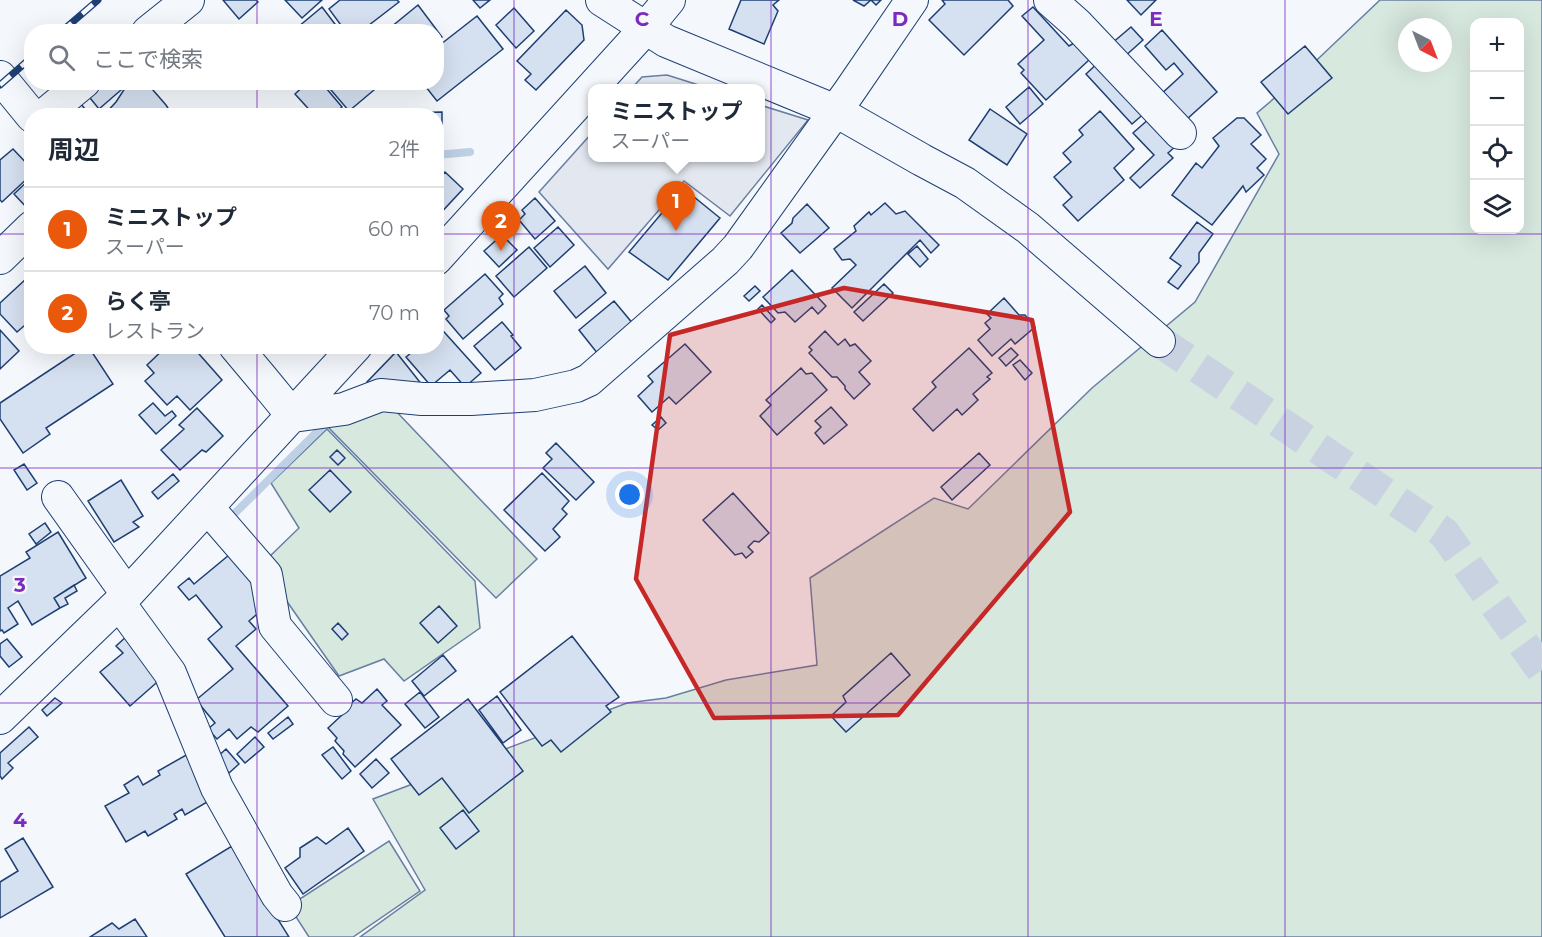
<!DOCTYPE html>
<html lang="ja">
<head>
<meta charset="utf-8">
<style>
  :root { --surface:#fff; --page:#f2f2f3; --text:#1f2937; --muted:#747a83; --line:#e0e1e3; --accent:#ea580c }
  body { margin:0; font-family:Montserrat,"Noto Sans JP",sans-serif; background:var(--page); color:var(--text) }
  .controls { position:absolute; right:18px; top:18px; display:grid; overflow:hidden; border-radius:12px; box-shadow:0 6px 24px #0002 }
  .controls button { width:54px; height:54px; display:grid; place-items:center; padding:0; border:0; border-bottom:2px solid var(--line); background:var(--surface); color:var(--text); font:30px sans-serif }
  .compass { position:absolute; left:1398px; top:18px; width:54px; height:54px; border-radius:50%; background:var(--surface); box-shadow:0 6px 24px #0002; rotate:138deg }
  .you { position:absolute; left:630px; top:495px; width:21px; height:21px; margin:-15px; border:4px solid #fff; border-radius:50%; background:#1a73e8; box-shadow:0 0 0 9px #1a73e833 }
  .badge { display:grid; place-items:center; width:39px; height:39px; border-radius:50%; background:var(--accent); color:#fff; font-size:20px; font-weight:700 }
  .pin { position:absolute; translate:-50% -50px; filter:drop-shadow(0 2px 3px #0008) }
  .pin::after { content:''; position:absolute; top:32px; width:21px; height:18px; background:inherit; clip-path:polygon(0 0,100% 0,50% 100%) }
  .popup { position:absolute; left:588px; top:84px; width:177px; height:78px; box-sizing:border-box; display:grid; place-content:center; border-radius:12px; background:var(--surface); filter:drop-shadow(0 2px 4px #0005); font-size:20px; white-space:nowrap; color:var(--muted) }
  .popup b { font-size:22px; color:var(--text) }
  .popup::after { content:''; position:absolute; left:50%; top:100%; margin-left:-12px; border:12px solid transparent; border-top-color:var(--surface) }
  .list { margin:0; padding:0; list-style:none }
  h2 { display:flex; justify-content:space-between; align-items:center; height:78px; margin:0; padding:0 24px; font-size:26px }
  h2 small { font-size:20px; font-weight:400; color:var(--muted) }
  .list li { display:grid; grid-template-columns:39px 1fr auto; gap:18px; align-items:center; box-sizing:border-box; height:84px; padding:0 24px; border-top:2px solid var(--line) }
  .list b { display:block; font-size:22px; white-space:nowrap }
  .list p { margin:0; font-size:20px; white-space:nowrap; color:var(--muted) }
  .list em { font-size:20px; font-style:normal; color:var(--muted) }
  .icon { flex:none; width:33px; height:33px; fill:none; stroke:currentColor; stroke-width:2; stroke-linecap:round; stroke-linejoin:round }
  .map { position:relative; flex:none; width:1542px; height:937px; overflow:hidden }
  .search { position:absolute; background:var(--surface); box-shadow:0 6px 24px #0002; left:24px; top:24px; width:420px; height:66px; display:flex; align-items:center; gap:15px; box-sizing:border-box; padding:0 21px; border-radius:24px; color:var(--muted); font-size:22px }
  .panel { position:absolute; background:var(--surface); box-shadow:0 6px 24px #0002; left:24px; top:108px; width:420px; height:246px; border-radius:24px }
  .map>svg:first-child { display:block }
  .green { fill:#d7e8df; stroke:#687fa3; stroke-width:1.5; fill-rule:evenodd }
  .parking { fill:#e3e8f0; stroke:#687fa3; stroke-width:1.5 }
  .lines { fill:none; stroke-linecap:round; stroke-linejoin:round }
  .stream { stroke:#bed0e5; stroke-width:8 }
  .building { fill:#d5e0f0; stroke:#1d3f73; stroke-width:1.5 }
  .minor-tunnel { stroke:#c9d2e0; stroke-width:32; stroke-dasharray:32 16; stroke-linecap:butt }
  .minor-casing { stroke:#1d3f73; stroke-width:34 }
  .minor { stroke:#f4f7fb; stroke-width:32 }
  .rail-casing { stroke:#1d3f73; stroke-width:7 }
  .rail { stroke:#f4f7fb; stroke-width:4.5; stroke-dasharray:14; stroke-linecap:butt }
  .marked { fill:#c62828; fill-opacity:0.2; stroke:#c62828; stroke-width:4.5; stroke-linejoin:round }
  .grid { fill:none; stroke:#7b2cbf; stroke-width:1.5; stroke-opacity:0.55 }
  .grid-label { font-size:20px; text-anchor:middle; font-weight:bold; fill:#7b2cbf; stroke:#f4f7fb; stroke-width:4.5; stroke-linejoin:round; paint-order:stroke }
</style>
</head>
<body>
<div class="map">
<svg width="1542" height="937" viewBox="0 0 1542 937">
  <rect width="100%" height="100%" fill="#f4f7fb"/>
  <!-- green -->
  <path class="green" d="M1380 0H1542V937H360L425 890 373 799 627 703 666 698 726 680 817 665 810 578 934 498 968 509 1092 388 1195 302 1279 154 1257 113 1299 77ZM1474 22H1520V230H1474ZM1407 27H1443V63H1407Z
    M392 407 537 559 496 598 328 427Z
    M327 429 475 581 480 628 404 681 384 659 339 676 279 590 265 561 299 528 271 483Z
    M389 841 420 891 353 937H309L289 906Z"/>
  <!-- parking -->
  <path class="parking" d="M667 75 708 88H632L642 77Z
    M760 105 808 120 730 216 684 181 608 269 539 192 592 133V158H760Z"/>
  <g class="lines">
    <!-- stream -->
    <path class="stream" d="M436 155 470 152
      M227 521 329 420"/>
  </g>
  <!-- building -->
  <path class="building" d="M223 0H256L258 2 239 19Z
    M285 0H322L302 18Z
    M340 0H397L399 2 360 32H346L329 9Z
    M473 0H490L480 8Z
    M741 0H779L773 5 778 11 764 44 729 29Z
    M853 0H881L876 5 871 0 864 6Z
    M942 0H1008L1013 6 964 55 929 20 945 4Z
    M1127 0H1156L1141 15Z
    M418 5 442 37 436 41V32H385Z
    M322 7 341 32H292Z
    M1033 7 1069 46 1074 43 1089 60 1046 100 1021 73 1024 70 1018 64 1044 40 1022 16Z
    M514 8 534 31 516 48 496 25Z
    M566 10 582 25 584 40 536 90 525 80 531 74 517 61Z
    M477 16 503 49 437 101 422 82H436V48Z
    M1131 27 1143 40 1123 58 1111 44Z
    M1162 30 1217 92 1187 119 1158 97 1183 74 1174 63 1166 70 1145 46Z
    M1305 46 1332 78 1288 114 1261 82Z
    M1101 60 1147 111 1132 124 1086 74Z
    M98 82H114L121 90 99 109 86 93Z
    M129 82H146L166 105 173 116H103L116 102Z
    M308 82H321L342 107 332 116H315L295 94Z
    M367 82 374 90 349 111 325 83Z
    M1029 87 1043 104 1020 124 1006 107Z
    M80 103 91 116H65Z
    M990 109 1027 134 1007 165 969 140Z
    M1100 111 1134 149 1114 168 1124 180 1078 221 1063 205 1072 197 1054 177 1071 162 1063 153 1083 135 1079 130Z
    M442 112V140H436V116H347V114Z
    M1150 118 1176 146 1168 153 1173 158 1140 188 1130 178 1154 155 1133 133Z
    M1237 118H1244L1261 135 1251 144 1266 159 1257 168 1264 175 1246 192 1243 186 1212 225 1172 195 1196 163 1202 168 1219 146 1213 138Z
    M13 149 32 169V174L2 202 0 200V160Z
    M445 172 463 189 436 218V181Z
    M32 177V205L28 209 14 194Z
    M683 188 720 218 668 280 629 252Z
    M535 198 555 221 535 239 519 220 525 214 522 210Z
    M885 203 896 214 905 211 939 245 931 253 920 240 852 308 832 288 856 265 850 259 842 260 834 249 856 231 854 226 869 212 871 215Z
    M807 204 829 228 800 253 781 233 792 223 793 218Z
    M1197 222 1213 234 1199 253V262L1178 289 1168 282 1181 266 1170 258Z
    M558 227 574 245 550 267 534 248Z
    M502 235 517 250 499 267 484 251Z
    M917 246 928 259 920 267 908 254Z
    M529 247 547 268 514 297 496 276Z
    M585 266 606 293 576 318 554 291Z
    M792 270 826 306 818 314 812 307 795 322 785 312 778 313 763 297Z
    M485 274 503 294 499 298 503 304 463 339 446 319 449 316 444 310Z
    M27 278 32 283V319L17 332 0 314V303Z
    M884 284 893 293 863 321 854 312Z
    M755 286 760 291 749 301 744 296Z
    M1004 298 1019 315H1025L1035 327 1015 344 1011 339 992 356 978 340 990 329 985 323 991 318 987 314Z
    M614 301 634 325 598 354 579 330Z
    M762 305 775 319 771 323 758 309Z
    M502 322 513 335 511 336 521 348 495 370 474 346Z
    M436 323 481 373 465 387 450 370 431 386 406 357 411 353 405 346H436Z
    M0 330 19 351 0 369Z
    M825 331 838 345 845 339 850 346 855 344 871 361 859 372 870 384 854 399 845 389V386L837 377H832L809 353 812 350 809 347Z
    M685 344 711 372 676 404 669 397 652 412 638 396 653 382 648 376Z
    M86 346H88L113 384 46 428 50 434 23 453 0 419V403Z
    M167 346H192L222 380 190 410 177 396 167 405 145 381 154 373 147 365Z
    M969 348 992 373 987 377 990 379 973 394 978 400 962 415 957 409 933 431 913 409 936 387 932 382Z
    M1011 348 1018 355 1006 366 999 358Z
    M396 352 423 386 380 387 367 382Z
    M1020 360 1032 373 1025 380 1013 365Z
    M801 368 806 374 812 373 827 390 777 435 760 416 771 405 766 400Z
    M153 403 165 416 172 411 176 416 156 434 139 415Z
    M831 407 847 425 824 444 815 433 821 427 815 421Z
    M197 408 223 436 206 452 202 450 180 470 161 450 184 429 179 425Z
    M661 417 666 423 658 430 652 425Z
    M556 443 594 482 576 500 543 468 552 459 546 453Z
    M337 450 345 458 338 465 330 457Z
    M979 453 990 465 952 500 941 487Z
    M24 464 37 483 27 490 14 470Z
    M330 470 351 492 330 512 309 490Z
    M542 473 569 501 562 509 567 514 553 529 560 537 545 551 504 510Z
    M173 474 179 481 158 499 152 492Z
    M121 480 143 516 133 522 139 527 114 542 88 501Z
    M733 493 769 533 759 542 754 541 748 547 753 552 746 558 742 553 735 555 703 520Z
    M45 523 51 532 36 544 29 534Z
    M58 532 86 578 54 598 60 608 32 625 18 601 8 608 18 624 4 633 2 630 0 631V576L30 558 26 552Z
    M229 555 270 603 249 621 256 629 236 646 288 706 258 732 251 727 237 739 229 729 217 739 208 729 215 723 196 700 233 669 208 639 222 627 196 595 189 600 178 587 189 578 194 584Z
    M74 585 77 591 65 598 68 604 60 608 54 598Z
    M439 606 457 626 438 643 420 623Z
    M338 623 348 634 342 640 332 629Z
    M127 636 163 677 130 706 100 672 123 653 116 646Z
    M572 636 619 697 606 706 611 712 561 752 551 740 542 746 500 692Z
    M7 639 22 657 9 667 0 656V644Z
    M891 653 910 675 846 732 831 716 846 702 843 696Z
    M443 655 456 671 424 696 412 681Z
    M377 689 387 701 382 705 401 725 355 767 343 754 344 751 335 741 337 738 328 728 342 715 339 712 348 706 356 699 362 703Z
    M420 692 439 717 425 728 405 704Z
    M497 696 521 730 503 743 479 710Z
    M55 698 62 703 47 716 42 710Z
    M468 699 523 771 469 813 442 778 419 795 391 759Z
    M288 717 293 724 273 739 268 733Z
    M29 727 38 737 8 763 13 768 2 779 0 776V753Z
    M255 737 264 747 245 763 237 754Z
    M333 747 351 771 342 779 322 755Z
    M226 749 239 764 229 773 216 758Z
    M188 754 214 798 185 815 182 809 174 814 177 819 148 836 145 831 126 842 105 806 129 793 124 785 138 776 143 785 160 775 158 771Z
    M376 759 389 773 372 788 360 774Z
    M463 810 479 831 456 849 440 828Z
    M348 828 364 851 303 894 285 868 300 857V848L317 837 326 844Z
    M23 838 53 887 0 918V882L18 871 5 849Z
    M232 846 289 937H225L186 874Z
    M135 919 147 937H90L112 923 119 929Z"/>
  <g class="lines">
    <!-- minor-tunnel -->
    <path class="minor-tunnel" d="M1159 341 1444 533 1542 670"/>
    <defs>
      <path id="minor" d="M602 0 666 41 836 111 922 160 965 183 1028 228 1159 341
        M1050 0 1077 24 1180 133
        M148 32 188 0
        M0 77 32 116
        M43 116 84 82
        M0 258 32 227
        M436 259 646 28 669 0
        M235 346 261 377 293 416 344 409 381 395 422 399H471L535 395 576 386 589 380 725 261 738 247 849 92 912 0
        M58 497 127 594
        M208 508 266 575 275 626 336 700
        M119 603 170 673 217 788 277 895 285 905
        M0 718 119 603 356 346"/>
    </defs>
    <!-- minor casing -->
    <use href="#minor" class="minor-casing"/>
    <!-- minor -->
    <use href="#minor" class="minor"/>
    <defs>
      <path id="rail" d="M61 32 98 0
        M0 85 32 57"/>
    </defs>
    <!-- rail casing -->
    <use href="#rail" class="rail-casing"/>
    <!-- rail -->
    <use href="#rail" class="rail"/>
  </g>
  <!-- marked area -->
  <path class="marked" d="M844 288 1032 320 1070 512 898 715 714 718 636 579 670 335Z"/>
  <!-- grid -->
  <path class="grid" d="M257 0V32M514 0V937M771 0V937M1028 0V937M1285 0V937M257 82V116M0 234H32M436 234H1542M257 346V937M0 468H1542M0 703H1542"/>
  <g class="grid-label">
    <text x="642" y="26">C</text>
    <text x="900" y="26">D</text>
    <text x="1156" y="26">E</text>
    <text x="20" y="592">3</text>
    <text x="20" y="827">4</text>
  </g>
</svg>
<div class="controls">
<button>+</button>
<button>−</button>
<button><svg class="icon" aria-label="locate" viewBox="0 0 24 24"><circle cx="12" cy="12" r="6"/><path d="M12 2v4M12 18v4M2 12h4M18 12h4"/></svg></button>
<button><svg class="icon" aria-label="layers" viewBox="0 0 24 24"><path d="M12 4l9 5-9 5-9-5zM3 14l9 5 9-5"/></svg></button>
</div>
<svg class="compass" viewBox="-18 -18 36 36"><path d="M0-13l5 13h-10z" fill="#e53935"/><path d="M0 13l5-13h-10z" fill="#747a83"/></svg>
<div class="you"></div>
<div class="pin badge" style="left:676px;top:231px">1</div>
<div class="popup"><b>ミニストップ</b>スーパー</div>
<div class="pin badge" style="left:501px;top:251px">2</div>
<div class="search"><svg class="icon" aria-label="search" viewBox="0 0 24 24"><circle cx="10" cy="10" r="6"/><path d="M15 15l6 6"/></svg>ここで検索</div>
<section class="panel">
<h2>周辺<small>2件</small></h2>
<ul class="list">
<li><span class="badge">1</span><div><b>ミニストップ</b><p>スーパー</p></div><em>60 m</em></li>
<li><span class="badge">2</span><div><b>らく亭</b><p>レストラン</p></div><em>70 m</em></li>
</ul>
</section>
</div>
</body>
</html>
